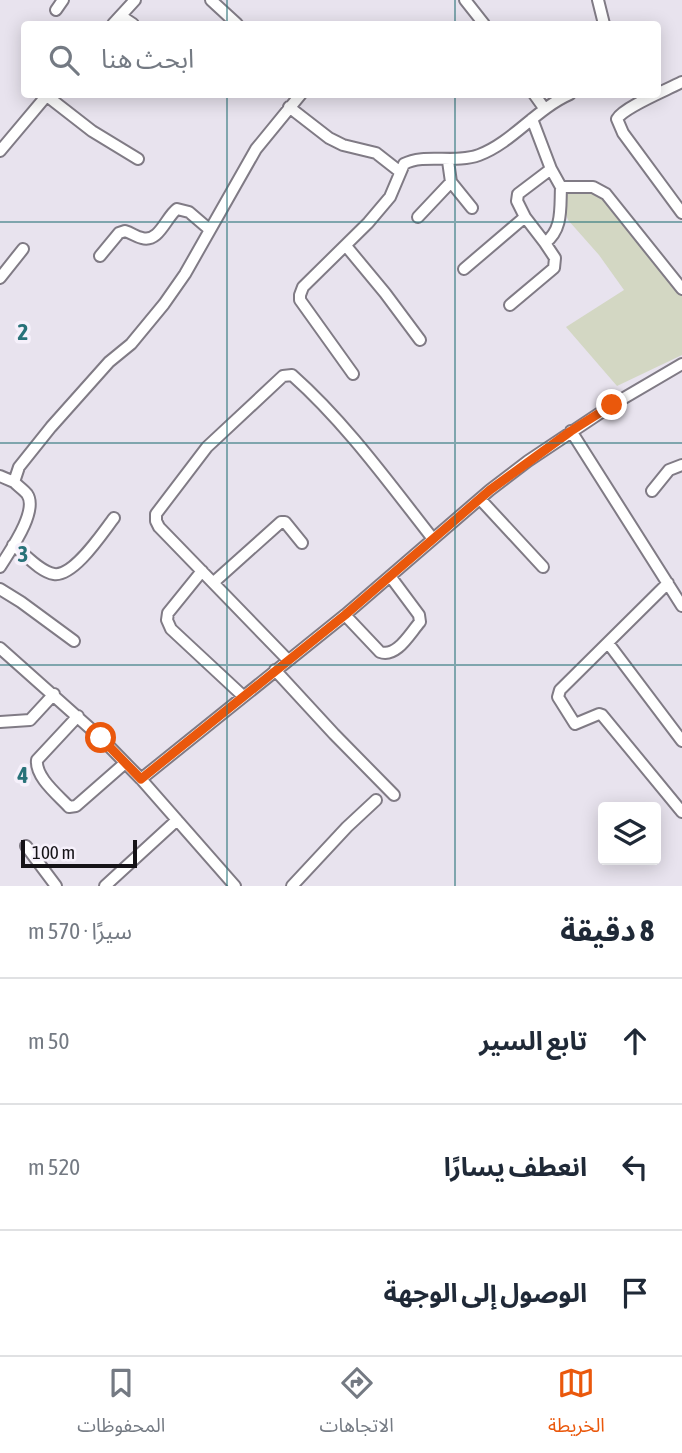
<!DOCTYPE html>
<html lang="ar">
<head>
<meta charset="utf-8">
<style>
  :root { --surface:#fff; --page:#f6f6f7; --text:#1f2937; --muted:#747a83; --line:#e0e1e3; --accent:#ea580c }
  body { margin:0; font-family:"Asap Condensed","Noto Sans Arabic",sans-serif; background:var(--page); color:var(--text); direction:rtl }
  .controls { position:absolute; right:21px; bottom:21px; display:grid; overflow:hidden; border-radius:7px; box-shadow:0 4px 18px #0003 }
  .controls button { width:63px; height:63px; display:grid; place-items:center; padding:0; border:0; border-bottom:2px solid var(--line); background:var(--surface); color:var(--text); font:35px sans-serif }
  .scale { position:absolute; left:21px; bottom:18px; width:116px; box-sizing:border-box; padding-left:7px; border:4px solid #151317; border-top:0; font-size:19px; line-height:24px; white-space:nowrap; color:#151317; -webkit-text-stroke:5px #f6f1fb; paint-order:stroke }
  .stop { position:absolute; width:21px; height:21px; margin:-16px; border:5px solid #ea580c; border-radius:50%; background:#fff }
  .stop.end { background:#ea580c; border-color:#fff; box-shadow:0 2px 7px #0008 }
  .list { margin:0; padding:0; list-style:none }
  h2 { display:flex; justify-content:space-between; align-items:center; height:91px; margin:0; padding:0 28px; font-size:30px }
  h2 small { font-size:23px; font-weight:400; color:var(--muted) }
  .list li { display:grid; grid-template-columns:46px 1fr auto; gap:21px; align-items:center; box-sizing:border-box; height:126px; padding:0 28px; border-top:2px solid var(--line) }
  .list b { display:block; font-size:26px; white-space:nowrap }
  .list em { font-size:23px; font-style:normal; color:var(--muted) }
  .icon { flex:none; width:38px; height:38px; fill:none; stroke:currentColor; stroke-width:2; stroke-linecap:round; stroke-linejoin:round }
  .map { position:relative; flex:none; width:682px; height:886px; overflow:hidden; direction:ltr }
  .search { position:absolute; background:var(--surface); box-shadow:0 4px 18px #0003; left:21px; right:21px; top:21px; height:77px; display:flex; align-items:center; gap:18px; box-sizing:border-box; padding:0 24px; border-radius:7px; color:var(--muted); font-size:26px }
  .sheet { height:469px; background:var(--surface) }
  nav { display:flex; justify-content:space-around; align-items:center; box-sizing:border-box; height:98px; border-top:2px solid var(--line); background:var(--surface); font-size:19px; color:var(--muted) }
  nav a { display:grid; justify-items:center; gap:4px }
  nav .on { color:var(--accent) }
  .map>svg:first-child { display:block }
  .green { fill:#d3d7c3 }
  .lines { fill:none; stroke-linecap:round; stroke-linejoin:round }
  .minor-casing { stroke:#807b85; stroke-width:14 }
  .minor { stroke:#fff; stroke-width:10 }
  .route { stroke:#ea580c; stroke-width:9 }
  .grid { fill:none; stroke:#287279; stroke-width:2; stroke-opacity:0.55 }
  .grid-label { font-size:23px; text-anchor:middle; font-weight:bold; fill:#287279; stroke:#f6f1fb; stroke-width:7; stroke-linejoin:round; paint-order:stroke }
</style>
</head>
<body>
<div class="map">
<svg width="682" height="886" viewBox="0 0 682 886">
  <rect width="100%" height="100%" fill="#e8e3ee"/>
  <!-- green -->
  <path class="green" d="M566 186 600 190 682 294V355L617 386 566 327 624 290 599 255 568 220 562 203Z"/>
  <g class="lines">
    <defs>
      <path id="minor" d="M211 0 237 24
        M465 0 484 24
        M598 0 604 24
        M56 10 63 0
        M121 16 133 24
        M113 24 135 0
        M682 82C667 90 624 107 617 119L623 133 682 213
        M534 94 544 108
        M47 96 92 131 138 159
        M289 107 329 138 343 145 376 153 399 171
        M532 119 551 169 561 187H593L606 194 682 289
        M0 151 48 94
        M448 161 451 182 472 208
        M418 217 451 182
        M525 217 517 201 518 194 551 169
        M346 246 385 293 420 340
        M100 256 119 233 125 231C132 233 136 237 142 238 159 243 166 217 177 209L189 212 210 230
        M464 269 525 217 545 243
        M0 278 23 249
        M510 305 554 268 555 258 545 243C563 229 560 209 561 187
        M353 374 300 300V295L303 287 368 223 390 197 404 164C424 153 455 164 479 155 513 142 536 109 570 94
        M571 431 682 606
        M0 476 14 482
        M652 491 669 470 682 465
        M480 499 543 567
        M13 545C24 553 40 572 54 574 74 577 103 532 114 518
        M0 567C9 552 39 511 27 494 24 490 18 486 14 482L19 467 51 427 109 362 131 344 164 304 185 274 256 149 301 94
        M202 571 168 613 167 620 171 629 243 696
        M214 582 281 522H285L302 543
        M668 583 560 690 558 697 575 724 599 714 602 715 682 812
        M0 589 21 602 74 641
        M345 615 380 652C397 658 410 633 420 622L419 615 390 576
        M608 643 682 741
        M0 648 101 738 141 779 235 886
        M288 660 159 527 156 521V514L207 447 283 376 292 375C346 423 389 483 433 539
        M275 670 334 734 394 795
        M78 716 37 760C35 777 58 795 69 807L76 806 124 764
        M0 722 30 720 54 694
        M141 779 345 615 490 490 528 461 612 405 682 364
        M26 846 56 886
        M105 886 177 820
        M292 886 347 827 376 800"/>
    </defs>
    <!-- minor casing -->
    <use href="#minor" class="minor-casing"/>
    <!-- minor -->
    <use href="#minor" class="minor"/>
  </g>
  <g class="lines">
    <!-- route -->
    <path class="route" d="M101 738 141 779 345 615 490 490 571 431 612 405"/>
  </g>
  <!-- grid -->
  <path class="grid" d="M227 0V24M455 0V24M227 94V886M455 94V886M0 222H682M0 443H682M0 665H682"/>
  <g class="grid-label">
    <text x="23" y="340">2</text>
    <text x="23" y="562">3</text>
    <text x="23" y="783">4</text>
  </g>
</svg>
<div class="controls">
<button><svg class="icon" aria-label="layers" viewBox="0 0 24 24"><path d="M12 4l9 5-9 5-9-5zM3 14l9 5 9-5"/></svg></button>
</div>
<div class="scale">100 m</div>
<div class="stop" style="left:101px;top:738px"></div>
<div class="stop end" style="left:612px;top:405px"></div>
<div class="search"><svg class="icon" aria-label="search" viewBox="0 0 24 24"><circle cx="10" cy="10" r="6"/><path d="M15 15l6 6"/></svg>ابحث هنا</div>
</div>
<section class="sheet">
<h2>8 دقيقة<small>سيرًا · 570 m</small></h2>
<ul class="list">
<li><svg class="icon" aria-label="ahead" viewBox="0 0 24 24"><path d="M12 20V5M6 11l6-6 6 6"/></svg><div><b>تابع السير</b></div><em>50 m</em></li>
<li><svg class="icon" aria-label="left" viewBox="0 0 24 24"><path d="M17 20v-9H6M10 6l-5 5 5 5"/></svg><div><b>انعطف يسارًا</b></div><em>520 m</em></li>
<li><svg class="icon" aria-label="arrive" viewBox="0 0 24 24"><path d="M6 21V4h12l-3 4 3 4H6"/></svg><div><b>الوصول إلى الوجهة</b></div></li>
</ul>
</section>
<nav>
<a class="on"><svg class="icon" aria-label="map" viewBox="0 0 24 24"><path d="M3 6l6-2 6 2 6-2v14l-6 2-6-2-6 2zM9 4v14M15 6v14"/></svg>الخريطة</a>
<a><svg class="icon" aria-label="directions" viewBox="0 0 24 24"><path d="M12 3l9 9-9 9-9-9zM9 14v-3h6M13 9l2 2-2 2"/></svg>الاتجاهات</a>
<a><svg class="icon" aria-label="saved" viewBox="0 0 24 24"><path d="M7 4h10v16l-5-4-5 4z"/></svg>المحفوظات</a>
</nav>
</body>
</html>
